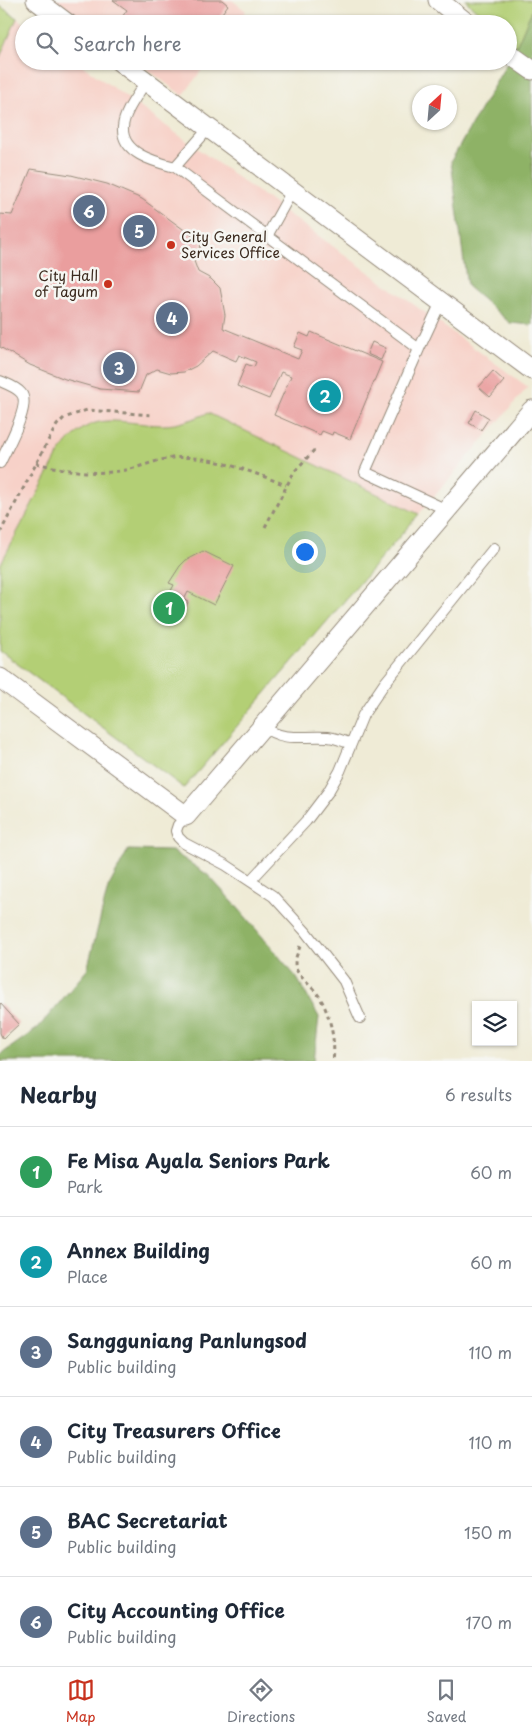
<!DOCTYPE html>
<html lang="en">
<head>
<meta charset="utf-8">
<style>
  :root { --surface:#fff; --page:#f6f6f7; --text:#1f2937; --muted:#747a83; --line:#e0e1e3; --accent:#c8321e }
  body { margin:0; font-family:"Playpen Sans",sans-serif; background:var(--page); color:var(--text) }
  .controls { position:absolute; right:15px; bottom:15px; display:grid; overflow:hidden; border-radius:0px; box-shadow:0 1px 4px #0004 }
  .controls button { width:45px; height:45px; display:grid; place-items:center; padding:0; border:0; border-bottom:1px solid var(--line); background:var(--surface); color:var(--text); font:25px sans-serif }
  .compass { position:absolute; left:412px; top:85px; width:45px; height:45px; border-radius:50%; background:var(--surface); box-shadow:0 1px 4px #0004; rotate:26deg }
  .you { position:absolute; left:304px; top:551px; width:18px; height:18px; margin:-12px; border:4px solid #fff; border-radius:50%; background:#1a73e8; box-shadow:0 0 0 8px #1a73e833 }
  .badge { display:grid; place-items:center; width:32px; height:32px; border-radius:50%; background:var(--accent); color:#fff; font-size:16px; font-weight:700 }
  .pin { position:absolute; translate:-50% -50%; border:2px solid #fff; box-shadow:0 1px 5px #0006 }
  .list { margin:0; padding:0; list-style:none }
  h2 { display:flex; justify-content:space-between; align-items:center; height:65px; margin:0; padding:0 20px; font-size:21px }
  h2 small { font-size:16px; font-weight:400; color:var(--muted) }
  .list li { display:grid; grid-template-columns:32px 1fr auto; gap:15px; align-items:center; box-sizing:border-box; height:90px; padding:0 20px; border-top:1px solid var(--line) }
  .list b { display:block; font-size:19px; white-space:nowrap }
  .list p { margin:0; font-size:16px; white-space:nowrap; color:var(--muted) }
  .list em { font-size:16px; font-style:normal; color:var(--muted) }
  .icon { flex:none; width:28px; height:28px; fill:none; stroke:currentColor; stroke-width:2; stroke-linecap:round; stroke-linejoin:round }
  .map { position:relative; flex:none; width:532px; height:1061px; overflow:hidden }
  .search { position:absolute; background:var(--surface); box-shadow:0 1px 4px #0004; left:15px; right:15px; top:15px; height:55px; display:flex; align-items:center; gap:12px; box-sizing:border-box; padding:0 18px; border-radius:28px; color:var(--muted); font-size:19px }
  .sheet { height:605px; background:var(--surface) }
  nav { display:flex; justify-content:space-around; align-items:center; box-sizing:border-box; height:70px; border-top:1px solid var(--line); background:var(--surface); font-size:14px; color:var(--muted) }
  nav a { display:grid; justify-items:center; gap:2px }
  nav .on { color:var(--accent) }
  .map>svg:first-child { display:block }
  .built { fill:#f7d1c8 }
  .green { fill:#b3cf75; stroke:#777c4a }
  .forest { fill:#8eb266; stroke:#646e42 }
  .building { fill:#ea9e9e }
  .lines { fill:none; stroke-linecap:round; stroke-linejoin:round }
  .service-casing { stroke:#958a7a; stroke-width:12 }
  .minor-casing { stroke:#958a7a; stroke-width:21 }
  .path { stroke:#958a7a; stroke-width:3; stroke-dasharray:4 4; stroke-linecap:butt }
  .service { stroke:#fff; stroke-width:10 }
  .minor { stroke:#fff; stroke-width:19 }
  .poi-dot { fill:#c8321e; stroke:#f6f6f2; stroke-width:2 }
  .labels { text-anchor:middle; stroke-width:5; stroke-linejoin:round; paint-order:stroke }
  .poi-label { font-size:14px; fill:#3b2a1e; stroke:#f6f6f2; text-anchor:start }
</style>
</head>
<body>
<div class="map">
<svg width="532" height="1061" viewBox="0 0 532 1061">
  <rect width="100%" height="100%" fill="#f6f6f2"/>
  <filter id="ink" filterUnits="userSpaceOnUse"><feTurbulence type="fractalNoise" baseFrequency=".02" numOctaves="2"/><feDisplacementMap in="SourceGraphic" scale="10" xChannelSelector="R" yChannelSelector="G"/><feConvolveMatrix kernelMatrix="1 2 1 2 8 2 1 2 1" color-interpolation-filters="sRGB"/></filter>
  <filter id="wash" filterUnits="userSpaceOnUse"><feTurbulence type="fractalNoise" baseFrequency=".0096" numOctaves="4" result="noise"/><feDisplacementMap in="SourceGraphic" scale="20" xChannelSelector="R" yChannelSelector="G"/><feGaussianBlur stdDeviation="1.12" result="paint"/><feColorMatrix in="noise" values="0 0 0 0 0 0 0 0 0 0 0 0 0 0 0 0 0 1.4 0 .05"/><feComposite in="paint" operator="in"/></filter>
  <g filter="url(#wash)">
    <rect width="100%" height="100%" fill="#efebd6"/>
    <!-- built -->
    <path class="built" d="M53 0H232L246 11 236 24H85Z
      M17 18 24 24V61H76L528 387 419 514 208 413 181 423 164 425 119 421 0 565V57Z
      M136 61H208L183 96Z"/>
    <!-- green -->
    <path class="green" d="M465 0H532V10L516 47 508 40V24H491Z
      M0 6 17 18 0 57Z
      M208 413 419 514 184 788 0 651V565L58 455C92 406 114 424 163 425 179 425 193 419 208 413Z"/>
    <!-- forest -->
    <path class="forest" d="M532 10V325L510 323 467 286 451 161 516 47Z
      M128 850 172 851 208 875 239 909 297 978 319 1017 314 1061H0V1055L38 1028 87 970 108 888Z"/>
    <g id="blocks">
      <!-- building -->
      <path class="building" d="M113 0H222L228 5 214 24H146L137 17 132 24H125L120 20 127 10Z
        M31 169 71 175 107 184 142 199 202 243 194 261 198 272 211 279 220 288 225 315 223 328 298 359 302 350 294 347 300 333 309 337 311 332 382 362 350 439 333 432 332 435 322 431 320 435 274 415 291 376 281 372 269 399 237 386 246 364 254 367 256 362 239 355 236 361 213 351 196 366 184 372 171 373 157 369 146 375 139 392 100 389 65 379 30 365 0 347V214L12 215Z
        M372 342 386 348 381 360 367 354Z
        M493 371 504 381 490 397 479 387Z
        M476 410 489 418 481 430 469 423Z
        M203 551 234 566 214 605 188 592 184 600 188 602 183 614 164 604 174 585 169 583 180 566 186 560Z
        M0 1003 19 1024 3 1039 0 1033Z"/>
    </g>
  </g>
  <g filter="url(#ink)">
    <use href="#blocks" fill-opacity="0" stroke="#958a7a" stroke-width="1"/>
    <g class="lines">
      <defs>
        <path id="service" d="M146 81C138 95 124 112 123 127 121 154 156 162 175 167L419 349
          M175 167 209 128
          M267 236 292 191
          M441 302 419 349 365 472 447 510
          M0 381C7 384 16 387 21 393 32 405 6 449 0 463
          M262 726C285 743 302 735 328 737 336 738 344 741 351 744
          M186 816 178 825 176 831 178 837 184 843 226 865 273 896 305 931 344 981 360 1018
          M251 880 306 821 328 792 340 771 363 715 384 684 494 548"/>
        <path id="minor" d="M36 0 68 24
          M438 0 468 24
          M508 53 532 70
          M119 61 532 370
          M0 678 186 816 532 410"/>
      </defs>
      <!-- service casing -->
      <use href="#service" class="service-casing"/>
      <!-- minor casing -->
      <use href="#minor" class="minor-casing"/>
      <!-- path -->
      <path class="path" d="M36 463C64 470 91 475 120 471 137 469 154 460 172 458 210 454 251 472 286 485
        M265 527 294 472 316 448
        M0 533 49 439 57 425 64 418 87 410 152 415
        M300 946C298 953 293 961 296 969 301 979 313 987 319 996 330 1014 336 1041 333 1061"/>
      <!-- service -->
      <use href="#service" class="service"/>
      <!-- minor -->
      <use href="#minor" class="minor"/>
    </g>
  </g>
  <!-- markers -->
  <g class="poi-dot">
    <circle cx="171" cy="245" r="5"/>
    <circle cx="108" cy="284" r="5"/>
  </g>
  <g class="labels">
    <!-- poi labels -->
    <g class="poi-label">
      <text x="181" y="242">City General<tspan x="181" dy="16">Services Office</tspan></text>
      <text x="98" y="281" text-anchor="end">City Hall<tspan x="98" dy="16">of Tagum</tspan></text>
    </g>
  </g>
</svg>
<div class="controls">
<button><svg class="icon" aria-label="layers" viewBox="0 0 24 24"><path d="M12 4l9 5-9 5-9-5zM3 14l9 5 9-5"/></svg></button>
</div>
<svg class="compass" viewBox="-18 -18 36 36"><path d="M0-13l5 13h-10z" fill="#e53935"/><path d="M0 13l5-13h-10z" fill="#747a83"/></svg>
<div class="you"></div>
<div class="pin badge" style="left:169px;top:608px;background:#2e9e5b">1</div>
<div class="pin badge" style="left:325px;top:396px;background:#0f9aa8">2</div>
<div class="pin badge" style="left:119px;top:368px;background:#5c6f8a">3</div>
<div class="pin badge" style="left:172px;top:318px;background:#5c6f8a">4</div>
<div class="pin badge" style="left:139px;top:231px;background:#5c6f8a">5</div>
<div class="pin badge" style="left:89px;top:211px;background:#5c6f8a">6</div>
<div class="search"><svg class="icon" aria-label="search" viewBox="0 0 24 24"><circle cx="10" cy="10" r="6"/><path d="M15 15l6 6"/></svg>Search here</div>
</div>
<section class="sheet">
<h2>Nearby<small>6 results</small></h2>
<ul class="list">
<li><span class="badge" style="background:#2e9e5b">1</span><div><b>Fe Misa Ayala Seniors Park</b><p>Park</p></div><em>60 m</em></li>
<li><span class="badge" style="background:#0f9aa8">2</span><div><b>Annex Building</b><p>Place</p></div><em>60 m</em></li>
<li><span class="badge" style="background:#5c6f8a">3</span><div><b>Sangguniang Panlungsod</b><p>Public building</p></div><em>110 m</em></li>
<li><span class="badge" style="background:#5c6f8a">4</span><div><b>City Treasurers Office</b><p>Public building</p></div><em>110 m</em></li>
<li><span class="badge" style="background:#5c6f8a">5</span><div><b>BAC Secretariat</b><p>Public building</p></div><em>150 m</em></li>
<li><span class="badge" style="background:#5c6f8a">6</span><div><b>City Accounting Office</b><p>Public building</p></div><em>170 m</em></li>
</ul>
</section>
<nav>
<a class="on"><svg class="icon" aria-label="map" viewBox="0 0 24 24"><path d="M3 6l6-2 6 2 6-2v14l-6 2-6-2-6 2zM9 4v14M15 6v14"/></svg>Map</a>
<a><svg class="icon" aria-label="directions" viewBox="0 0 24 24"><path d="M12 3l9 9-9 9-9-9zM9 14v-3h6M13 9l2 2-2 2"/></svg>Directions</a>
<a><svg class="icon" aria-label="saved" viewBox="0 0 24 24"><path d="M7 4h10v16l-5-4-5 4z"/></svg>Saved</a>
</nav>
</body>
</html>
